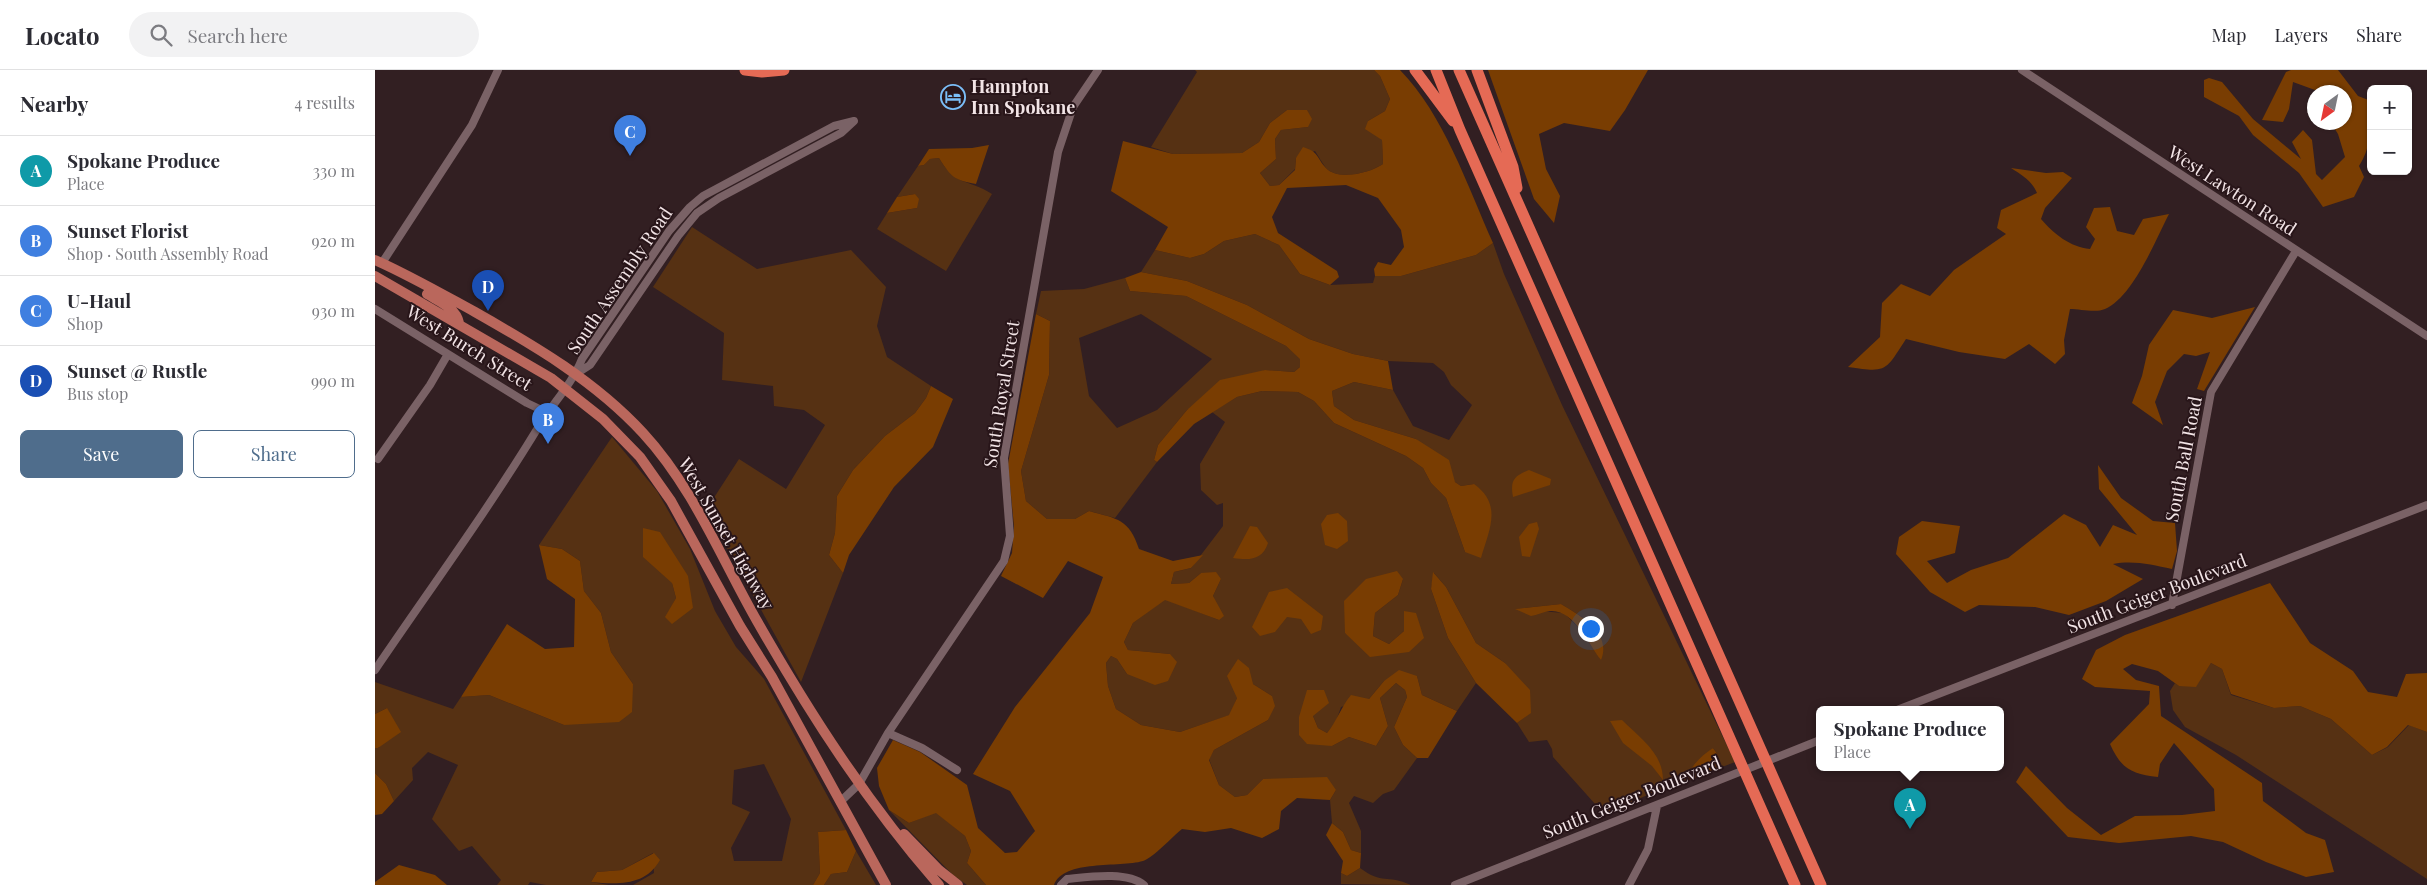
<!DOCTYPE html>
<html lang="en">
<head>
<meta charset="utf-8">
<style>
  :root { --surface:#fff; --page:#f2f2f3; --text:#2b2b33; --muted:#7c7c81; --line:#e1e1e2; --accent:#4f6d8c }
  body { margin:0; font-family:"Playfair Display",serif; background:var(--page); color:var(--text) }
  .controls { position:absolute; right:15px; top:15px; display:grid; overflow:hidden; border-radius:8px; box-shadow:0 1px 4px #0004 }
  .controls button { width:45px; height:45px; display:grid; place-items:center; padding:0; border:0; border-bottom:1px solid var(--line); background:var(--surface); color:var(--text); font:25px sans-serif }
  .compass { position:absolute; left:1932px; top:15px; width:45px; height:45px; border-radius:50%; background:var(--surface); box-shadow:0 1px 4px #0004; rotate:213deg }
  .you { position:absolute; left:1215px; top:558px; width:18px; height:18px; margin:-12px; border:4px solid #fff; border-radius:50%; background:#1a73e8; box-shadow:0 0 0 8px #1a73e833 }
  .badge { display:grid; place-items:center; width:32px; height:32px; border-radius:50%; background:var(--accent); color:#fff; font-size:16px; font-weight:700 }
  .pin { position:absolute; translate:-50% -41px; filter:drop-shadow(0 1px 2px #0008) }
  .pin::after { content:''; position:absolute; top:26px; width:18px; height:15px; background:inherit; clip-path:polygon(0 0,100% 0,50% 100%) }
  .popup { position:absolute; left:1441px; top:636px; width:188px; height:65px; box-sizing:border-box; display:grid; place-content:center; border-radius:8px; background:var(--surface); filter:drop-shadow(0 1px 4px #0005); font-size:16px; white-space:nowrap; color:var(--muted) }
  .popup b { font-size:19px; color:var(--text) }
  .popup::after { content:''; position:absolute; left:50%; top:100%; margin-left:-10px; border:10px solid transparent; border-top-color:var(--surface) }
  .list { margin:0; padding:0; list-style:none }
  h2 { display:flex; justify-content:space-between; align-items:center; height:65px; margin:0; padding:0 20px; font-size:21px }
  h2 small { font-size:16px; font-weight:400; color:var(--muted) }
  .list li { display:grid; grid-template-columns:32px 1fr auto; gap:15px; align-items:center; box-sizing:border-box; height:70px; padding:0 20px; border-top:1px solid var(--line) }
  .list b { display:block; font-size:19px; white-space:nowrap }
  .list p { margin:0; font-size:16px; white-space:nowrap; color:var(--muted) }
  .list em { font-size:16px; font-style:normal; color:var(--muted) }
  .actions { display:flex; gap:10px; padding:15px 20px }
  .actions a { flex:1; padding:11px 0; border:1px solid var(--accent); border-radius:8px; text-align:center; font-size:18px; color:var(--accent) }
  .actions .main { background:var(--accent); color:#fff }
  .icon { flex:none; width:28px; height:28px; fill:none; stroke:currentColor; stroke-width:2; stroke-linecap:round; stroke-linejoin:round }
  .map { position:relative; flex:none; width:2052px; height:815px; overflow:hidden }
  header { display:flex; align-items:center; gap:30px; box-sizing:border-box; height:70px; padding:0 25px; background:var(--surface); border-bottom:1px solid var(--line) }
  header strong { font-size:24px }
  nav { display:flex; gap:28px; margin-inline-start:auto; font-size:18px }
  .search { width:350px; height:45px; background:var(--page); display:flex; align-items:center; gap:12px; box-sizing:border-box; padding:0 18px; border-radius:28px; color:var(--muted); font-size:19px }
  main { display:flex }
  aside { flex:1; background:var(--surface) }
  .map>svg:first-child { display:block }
  .green { fill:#563113; fill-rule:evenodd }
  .forest { fill:#793d02 }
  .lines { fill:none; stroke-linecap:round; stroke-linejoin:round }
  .minor { stroke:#7a6266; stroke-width:8 }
  .major { stroke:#ba675c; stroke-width:10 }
  .highway { stroke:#e56a55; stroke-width:11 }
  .labels { text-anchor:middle; stroke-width:4; stroke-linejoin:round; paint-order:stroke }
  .poi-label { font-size:18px; font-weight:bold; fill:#f2e4e6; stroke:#281519; text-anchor:start }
  .street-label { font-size:18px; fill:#f2e4e6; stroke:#281519 }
</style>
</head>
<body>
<header>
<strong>Locato</strong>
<div class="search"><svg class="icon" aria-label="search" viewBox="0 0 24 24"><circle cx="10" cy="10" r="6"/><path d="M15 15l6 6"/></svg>Search here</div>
<nav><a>Map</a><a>Layers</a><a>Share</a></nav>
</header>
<main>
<aside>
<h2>Nearby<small>4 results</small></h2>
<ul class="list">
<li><span class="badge" style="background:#0f9aa8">A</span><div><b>Spokane Produce</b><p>Place</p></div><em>330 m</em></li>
<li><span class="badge" style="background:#3f7fe0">B</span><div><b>Sunset Florist</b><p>Shop · South Assembly Road</p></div><em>920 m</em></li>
<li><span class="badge" style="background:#3f7fe0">C</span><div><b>U-Haul</b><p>Shop</p></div><em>930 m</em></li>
<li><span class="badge" style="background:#1a4fb4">D</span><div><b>Sunset @ Rustle</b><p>Bus stop</p></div><em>990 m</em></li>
</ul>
<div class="actions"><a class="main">Save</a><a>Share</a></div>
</aside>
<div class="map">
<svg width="2052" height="815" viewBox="0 0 2052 815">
  <rect width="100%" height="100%" fill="#321f22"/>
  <!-- green -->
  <path class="green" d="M820 0H999L1005 6 1015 29 1010 41 993 51 1007 70 1008 94C995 103 963 111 951 98 947 93 944 87 940 81L921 88 920 99 904 115 895 116 885 103 901 89 900 69 906 60 933 57 932 40H912L895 53 884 72 867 83 798 84 776 77 822 2Z
    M564 88C581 117 592 108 617 124L571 201 502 159 512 143 542 138 540 124 522 127 543 96 549 95 555 89Z
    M317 157 382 199 476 180 511 217 502 256 512 287 556 316 551 328 540 343 510 366 478 400 462 426 460 463 454 485 468 503 426 612 331 440 364 389 411 419 450 355 429 340 399 336 398 316 347 310 349 263 278 217Z
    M880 164 904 175 925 204 955 215 998 213 1000 206H1026L1101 185 1118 173 1129 204 1187 335 1360 692 1342 699 1343 685 1338 678 1313 703 1312 711 1284 720 1229 744 1178 687 1177 679 1172 670 1154 672 1142 653 1156 642 1130 593 1101 573 1071 517 1059 503 1056 519 1073 568 1101 613 1082 641 1047 625 1042 606 1009 611 994 629 966 637 960 654 952 663 943 658 938 646 924 647 957 676 974 667 1001 676 1013 656 1005 628 1021 613 1030 620 1032 627 1019 657 1028 675 1042 688 1019 720 1008 724 998 733 979 726 974 733 986 761V783L976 780 968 762 957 753 955 730 961 720 888 709 872 725 860 727 844 715 834 689 839 680 893 650 897 626 878 614 862 628 855 645 805 662 766 655 741 639 733 616 731 593 736 586 742 589 752 604 795 584 753 580 749 572 758 553 790 529 844 550 838 526 846 509 826 503 814 513 796 514 799 502 816 498 848 456V433L842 435 826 420 825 394 850 352 837 342 862 327 887 321 923 322 939 331 959 353 1031 386 1048 398 1056 413 1071 428 1090 482 1099 414 1086 416 1080 412 1041 369 979 350 959 336 957 321 979 312 1018 320 1038 356 1074 370 1097 335 1076 315 1069 302 1058 293 1013 291 978 284 934 269 872 235 812 211 766 202 780 180 815 188 829 184 849 171ZM1028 509 1023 525 1000 543 998 566 1014 574 1029 561 1030 541 1034 582 970 563ZM1186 534 1207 547 1226 590 1203 557 1189 543 1141 539Z
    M750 208 755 221 811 226 911 276 925 288V297L919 302 890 300 812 340 783 375 779 390 782 392 740 448 714 441 700 449H672L651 431 646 401 674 305 675 251 661 244 666 221 709 219ZM766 244 837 289 782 340 742 358 714 326 704 268Z
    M237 367 282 421 315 479 340 541 361 577 389 609 471 760 443 762 445 803 438 815H258L279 803 278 783 247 800 222 802 216 812 234 815H171L155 812 153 815H122L126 810 97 776 84 781 57 749 83 695 53 682 37 698 38 710 19 731 11 714 0 703V678H4L12 638 0 644V612L78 639 86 627 114 625 189 655 258 614 236 582 226 543 209 521 205 491 187 479 164 475ZM297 513 318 538 291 547 301 528ZM389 694 416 749 407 791H359L356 778 375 742 357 734 359 700Z
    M1836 593 1847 599 1856 625 1899 638 1925 636 1956 649 1997 685 2013 677 2034 655 2052 662V809L1861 685 1810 657 1798 640 1795 621 1800 613 1804 616H1821Z
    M514 740 534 753 561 742 590 766 596 781 592 793 611 815H592L578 805Z
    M481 781 501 815H449L456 804 472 802Z
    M985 798C1008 815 1011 804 1036 815L966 814V803L972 806Z"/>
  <!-- forest -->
  <path class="forest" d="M999 0H1025C1069 45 1092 115 1118 173L1101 185 1026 206H1000L999 199 1003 192 1016 195 1029 177 1026 160 1003 128 971 115 912 118 897 147 903 163 962 201 964 207 955 215 925 204 904 175 880 164 849 171 829 184 815 188 780 180 793 157 736 121 748 71 798 84 867 83 884 72 895 53 912 40H932L937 49 933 57 906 60 900 69 901 89 885 103 895 116 904 115 920 100 921 88 928 77C944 82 941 87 951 98 963 111 995 103 1008 94L1007 70 990 59 993 51 1010 41 1015 29 1005 6Z
    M1113 0H1273L1250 40 1235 61 1189 53 1164 64 1171 99 1185 126 1179 153 1159 129Z
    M1916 0H1963L1983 26 1996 31C1996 55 1997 76 1984 96L1989 107 1979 127 1948 137 1924 103 1878 65 1864 46 1829 27V10L1834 8 1847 12 1878 49 1926 89 1917 72 1928 60 1937 70 1941 104 1947 110 1970 87 1963 64 1956 53 1970 52V22H1941L1940 20 1918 12 1914 39 1908 52 1887 50 1911 2Z
    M614 75 601 114C579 110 576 107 564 88L555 89 549 95 543 96 554 79 597 78Z
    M1636 98 1671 103 1688 102 1697 108 1670 138 1666 149C1679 164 1695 177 1715 179L1720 169 1711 157 1719 138 1735 137 1742 161 1759 165 1768 149 1794 144C1780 171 1758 227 1730 239 1721 243 1705 239 1695 239L1689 270 1690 284 1680 294 1654 274 1630 289 1584 282 1531 269C1510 301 1513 303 1473 297L1505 267 1507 233 1526 214 1555 226 1579 200 1631 164 1622 158 1626 140 1662 123C1657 111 1647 105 1636 98Z
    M540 124 544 129 542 138 512 143 522 127Z
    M766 202 812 211 872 235 934 269 978 284 1013 291 1018 320 979 312 957 321 959 336 979 350 1041 369 1074 390 1080 412 1086 416 1099 414C1128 435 1114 460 1106 488L1090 482 1071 428 1056 413 1048 398 1031 386 959 353 939 331 923 322 887 321 862 327 819 354 782 392 779 390 783 375 812 340 845 310 890 300 919 302 925 297V289L911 276 811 226 755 221 750 208Z
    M1880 237 1829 321 1822 319 1835 282 1821 286 1809 284 1792 301 1780 332 1788 355 1757 333 1767 306 1774 275 1798 240 1837 248Z
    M661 244 675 251 674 305 646 401 651 431 672 449H700L714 441C743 449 754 449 764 479L798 491 828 485 816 498 799 502 796 514 814 513 826 503 841 502 846 509 838 526 849 546 844 550 790 530 758 553 749 572 753 580 795 584 802 592 793 611 780 615 752 604 742 589 736 586 731 593 733 616 741 639 766 655 805 662 854 645 862 628 852 606 863 589 874 598 878 614 897 626 900 636 893 650 839 680 834 690 844 715 860 727 872 725 888 709 952 707 961 720 955 730 922 728 906 741 904 759 887 768 856 758 830 762 807 759C798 766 778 788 768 791 744 798 689 789 679 815H611L592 793 596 781 590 766 561 743 534 753 514 740 504 716 502 698 518 670 545 682 592 715 603 758 630 783 642 782 660 761 635 721 598 704 640 637 715 543 728 507 693 491 668 528 626 506 637 483 639 456 633 394Z
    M556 316 578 329 558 377 519 417 474 485 468 503 454 485 460 463 462 426 478 400 510 366 540 343 551 328Z
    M1723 395 1746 428 1778 451 1800 453 1802 481 1797 499C1777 495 1759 490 1738 494L1768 509 1731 531 1694 545 1660 537 1604 535 1590 542 1555 522 1521 484 1524 467 1547 451 1585 456 1580 483 1552 491 1572 513 1596 500 1633 488 1689 444 1711 455 1725 477 1738 455 1762 465 1724 419Z
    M1154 400 1176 409 1175 415 1138 427C1135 410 1139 406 1154 400Z
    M963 443 972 451 973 471 962 479 950 475 946 454 952 445Z
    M1162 452 1164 459 1155 487 1147 486 1144 467 1154 454Z
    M875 456 882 457 893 473C887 491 874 490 858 488Z
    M268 458 285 462 313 506 318 538 297 554 290 547 301 528 297 513 268 487Z
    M164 475 187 479 205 491 209 521 226 543 236 582 258 614 257 642 244 652 189 655 114 625 86 627 132 554 170 579 199 577 200 529 172 509Z
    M1022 501 1028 509 1023 525 1000 543 998 566 1014 574 1029 561V541L1041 543 1049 568 1034 582 995 587 970 563 969 531 991 509Z
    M1058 502 1071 517 1101 573 1130 593 1155 620 1156 643 1142 653 1101 613 1073 568 1056 519Z
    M1895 513 1935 573 1978 601 1993 622 2022 627 2031 604 2052 603V662L2033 655 2012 677 1997 685 1956 649 1925 636 1899 638 1856 624 1847 599 1836 593 1821 617 1804 616 1783 601 1757 594 1748 599 1761 610 1784 616 1786 646 1887 713 1888 731 1931 763 1950 770 1959 802 1931 807 1891 792 1848 772 1816 766 1744 773 1693 767 1641 712 1651 696 1692 738 1726 765 1760 746 1807 745 1840 741 1839 719 1799 673 1785 694 1783 707C1757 704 1746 699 1735 674L1774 634 1775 621 1720 617 1707 609 1721 580 1750 565Z
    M912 518 948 546 946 560 936 564 926 549 912 547 900 562 885 566 877 557 894 522Z
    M1186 534C1206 546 1237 563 1226 590 1213 574 1199 539 1175 541 1168 542 1162 545 1156 546L1140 539Z
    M1024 600 1042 606 1047 625 1082 641 1053 688H1042L1028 675 1019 657 1032 627 1030 620 1021 613 1005 628 1013 656 1001 676 974 667 957 676 932 674 924 665V647L932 620H949L954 633 938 646 943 658 952 663C962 651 966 637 976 625L994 629 1009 611Z
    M12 638 26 662 3 678H0V644Z
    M1247 650C1265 668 1288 683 1288 710L1277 696 1248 673 1235 651Z
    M1338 678 1343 685 1342 699 1312 711C1314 697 1326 686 1338 678Z
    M0 703 11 714 19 731 7 744 0 745Z
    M957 753 968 762 976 780 986 783 985 798 972 806 966 803 968 791 951 765Z
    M471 760 481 781 472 802 456 804 449 815H438L445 803 443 762Z
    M279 783 285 790C271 815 245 815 216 812L222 802 247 800Z
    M24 795 60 805 72 815H0V812Z"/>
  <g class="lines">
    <!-- minor -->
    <path class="minor" d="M1647 0 2052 266
      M7 193 97 55 123 0
      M0 239 152 333 173 343
      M3 389 55 315 73 284
      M1797 535 1836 322 1921 181
      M0 600C55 519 113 440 164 356 178 333 197 314 207 289L294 161 315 137 328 126 459 56 479 51 466 63 344 128 322 143 303 166 215 295 201 304
      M1522 640 2052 435
      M513 663 547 678 582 700
      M465 732 484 714 513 663 629 491 635 466 629 388 683 82 698 37 723 0
      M686 815 692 809C713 807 752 801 769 815
      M1080 815 1445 670
      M1254 815 1273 779 1282 736"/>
    <!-- major -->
    <path class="major" d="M0 190C34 205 67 224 100 242 160 276 220 311 268 363 318 417 346 488 382 551 435 644 493 734 564 815
      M0 206 176 308 228 349 265 387 296 431 365 556 397 607 511 815
      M52 224C65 232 81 238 84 253
      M529 764 564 800 583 815"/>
    <!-- highway -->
    <path class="highway" d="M370 0 387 2 409 0
      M1040 0 1078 51
      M1061 0 1085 60 1420 815
      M1084 0 1446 815
      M1102 0 1138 97 1142 118"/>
  </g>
  <!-- icons -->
  <defs>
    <symbol id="hotel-ring" viewBox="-11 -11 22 22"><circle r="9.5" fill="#281519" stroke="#7bbef8" stroke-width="1.5"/><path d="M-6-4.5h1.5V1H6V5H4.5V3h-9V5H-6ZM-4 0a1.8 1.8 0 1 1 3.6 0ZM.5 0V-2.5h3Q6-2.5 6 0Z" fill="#7bbef8"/></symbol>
  </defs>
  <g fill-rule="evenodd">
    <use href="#hotel-ring" x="564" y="13" width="28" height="28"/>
  </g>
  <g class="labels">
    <!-- poi labels -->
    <g class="poi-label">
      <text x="596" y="23">Hampton<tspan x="596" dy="21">Inn Spokane</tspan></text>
    </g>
    <!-- street labels -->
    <g class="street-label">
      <text transform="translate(1857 121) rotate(33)" y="6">West Lawton Road</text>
      <text transform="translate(245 211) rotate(-56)" y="6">South Assembly Road</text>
      <text transform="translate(94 278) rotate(32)" y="6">West Burch Street</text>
      <text transform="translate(627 324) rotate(-81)" y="6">South Royal Street</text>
      <text transform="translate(1809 389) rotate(-79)" y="6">South Ball Road</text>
      <text transform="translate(351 464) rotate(60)" y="6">West Sunset Highway</text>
      <text transform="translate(1782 524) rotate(-21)" y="6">South Geiger Boulevard</text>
      <text transform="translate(1257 728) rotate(-22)" y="6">South Geiger Boulevard</text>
    </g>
  </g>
</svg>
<div class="controls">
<button>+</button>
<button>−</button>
</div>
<svg class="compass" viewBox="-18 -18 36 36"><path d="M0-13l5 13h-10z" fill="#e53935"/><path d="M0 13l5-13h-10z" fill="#7c7c81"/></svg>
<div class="you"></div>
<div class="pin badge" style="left:1535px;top:759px;background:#0f9aa8">A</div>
<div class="popup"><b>Spokane Produce</b>Place</div>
<div class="pin badge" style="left:173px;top:374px;background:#3f7fe0">B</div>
<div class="pin badge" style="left:255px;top:86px;background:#3f7fe0">C</div>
<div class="pin badge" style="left:113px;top:241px;background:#1a4fb4">D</div>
</div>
</main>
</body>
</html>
